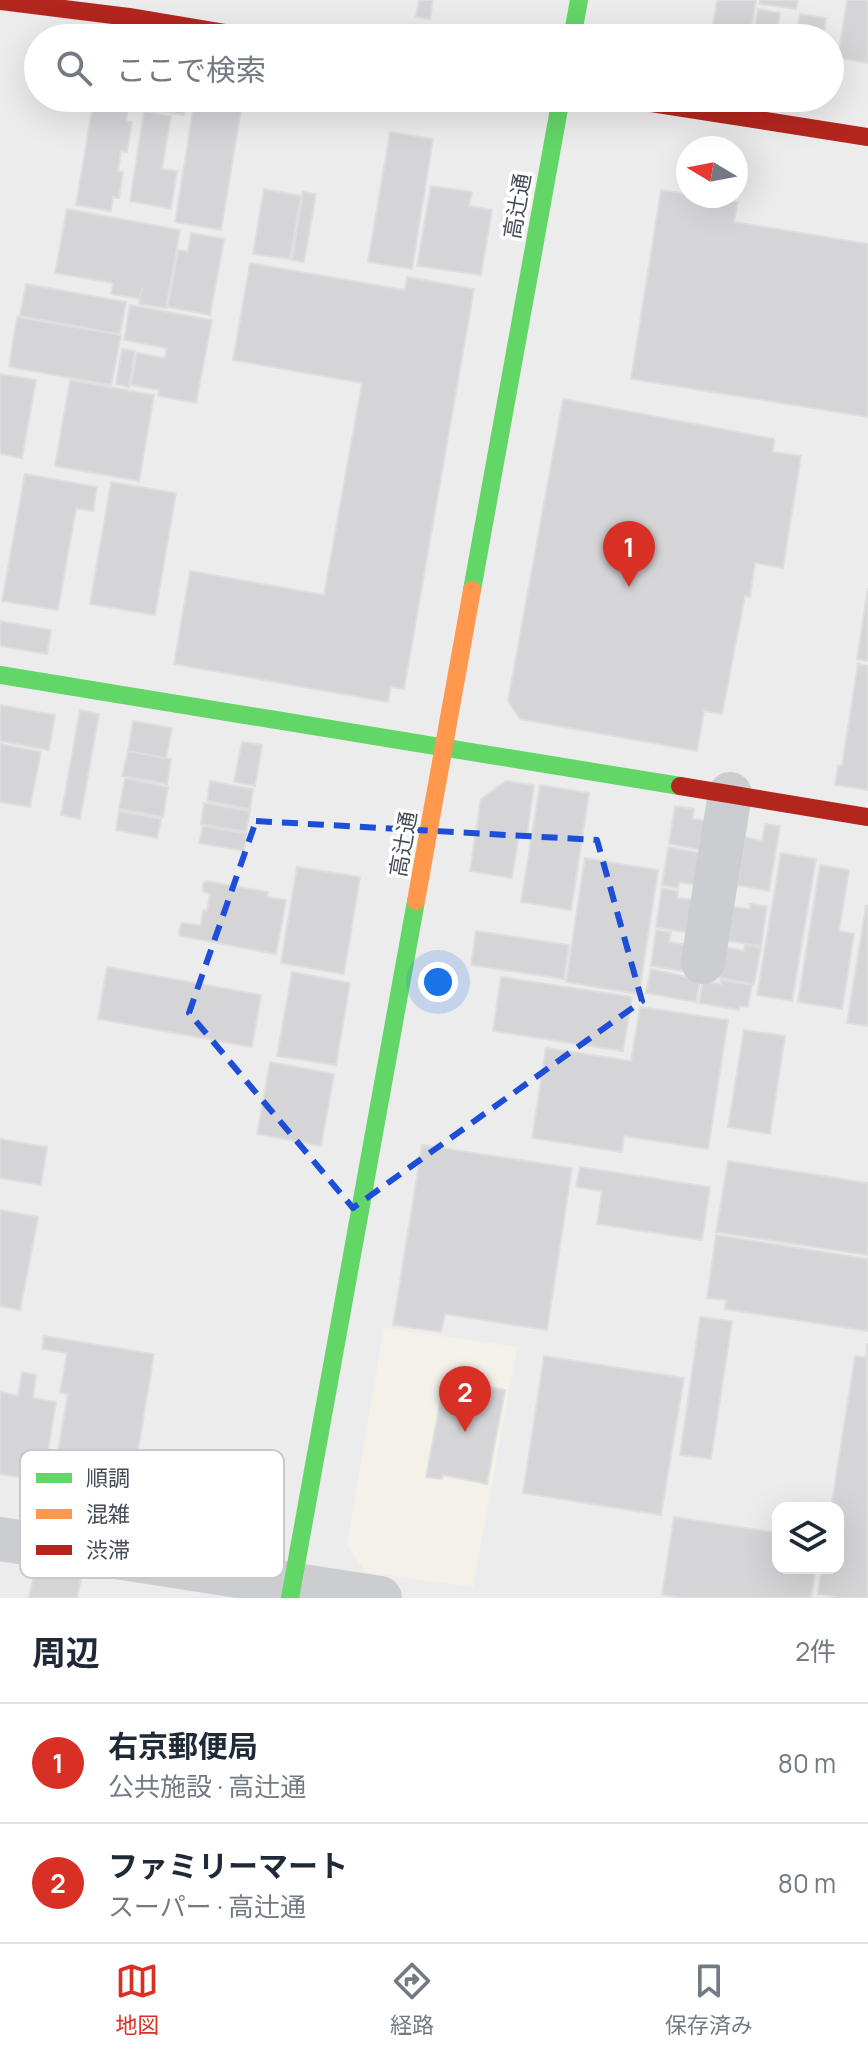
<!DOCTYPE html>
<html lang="ja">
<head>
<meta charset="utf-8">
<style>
  :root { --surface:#fff; --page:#f6f6f7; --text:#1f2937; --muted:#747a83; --line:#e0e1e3; --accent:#d93025 }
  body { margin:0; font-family:Manrope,"Noto Sans JP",sans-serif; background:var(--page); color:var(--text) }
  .controls { position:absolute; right:24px; bottom:24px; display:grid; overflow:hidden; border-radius:16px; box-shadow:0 8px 32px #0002 }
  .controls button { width:72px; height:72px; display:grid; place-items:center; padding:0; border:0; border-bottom:2px solid var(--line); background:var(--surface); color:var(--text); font:40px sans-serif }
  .compass { position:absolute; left:676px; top:136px; width:72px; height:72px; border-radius:50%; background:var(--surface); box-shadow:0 8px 32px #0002; rotate:280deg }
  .you { position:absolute; left:438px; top:982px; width:28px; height:28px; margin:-20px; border:6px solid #fff; border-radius:50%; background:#1a73e8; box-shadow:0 0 0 12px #1a73e833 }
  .badge { display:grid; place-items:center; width:52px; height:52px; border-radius:50%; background:var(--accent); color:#fff; font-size:26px; font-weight:700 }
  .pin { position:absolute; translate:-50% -66px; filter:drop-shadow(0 2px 4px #0008) }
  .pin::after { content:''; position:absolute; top:42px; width:28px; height:24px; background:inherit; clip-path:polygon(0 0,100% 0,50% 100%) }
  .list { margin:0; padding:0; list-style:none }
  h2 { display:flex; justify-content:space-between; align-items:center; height:104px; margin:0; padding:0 32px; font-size:34px }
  h2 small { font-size:26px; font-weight:400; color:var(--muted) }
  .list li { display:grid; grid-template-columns:52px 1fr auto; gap:24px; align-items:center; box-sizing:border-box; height:120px; padding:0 32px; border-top:2px solid var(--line) }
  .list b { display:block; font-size:30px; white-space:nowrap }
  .list p { margin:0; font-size:26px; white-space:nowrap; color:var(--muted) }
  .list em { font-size:26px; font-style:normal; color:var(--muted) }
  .icon { flex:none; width:44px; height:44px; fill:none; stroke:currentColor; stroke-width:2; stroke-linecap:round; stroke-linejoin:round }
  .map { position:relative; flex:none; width:868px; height:1598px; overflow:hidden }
  .search { position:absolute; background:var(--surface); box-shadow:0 8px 32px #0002; left:24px; right:24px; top:24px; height:88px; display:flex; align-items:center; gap:20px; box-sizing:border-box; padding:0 28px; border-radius:44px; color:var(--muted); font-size:30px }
  .sheet { height:344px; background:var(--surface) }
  nav { display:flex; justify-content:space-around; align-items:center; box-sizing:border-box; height:112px; border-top:2px solid var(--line); background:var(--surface); font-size:22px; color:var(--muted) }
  nav a { display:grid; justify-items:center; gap:4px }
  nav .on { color:var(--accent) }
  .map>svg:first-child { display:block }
  .commercial { fill:#f4f2e8 }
  .building { fill:#d5d4d7; stroke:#dededf; stroke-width:2 }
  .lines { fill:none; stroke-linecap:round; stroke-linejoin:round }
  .street { stroke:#cbcdd0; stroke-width:44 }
  .fast { stroke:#63d668; stroke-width:18 }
  .slow { stroke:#ff974d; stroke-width:18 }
  .jam { stroke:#b3261e; stroke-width:18 }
  .marked { fill:none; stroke:#1d4ed8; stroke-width:6; stroke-dasharray:16 10; stroke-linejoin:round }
  .labels { text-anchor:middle; stroke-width:7; stroke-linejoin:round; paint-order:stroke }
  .street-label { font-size:22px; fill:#454c58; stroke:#fff }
  .key { fill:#fff; stroke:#c7c9cd; stroke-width:2 }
  .key-label { font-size:22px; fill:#454c58 }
</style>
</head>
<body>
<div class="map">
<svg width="868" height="1598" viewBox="0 0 868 1598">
  <rect width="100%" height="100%" fill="#edecec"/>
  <!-- commercial -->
  <path class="commercial" d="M384 1328 517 1347 473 1587 366 1572 347 1545Z"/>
  <!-- building -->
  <path class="building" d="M419 0H433L430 19 416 17Z
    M717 0H756L750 38H711Z
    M760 0H798L796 9 760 4Z
    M847 0H868V63L838 58Z
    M758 9 780 13 776 38H753Z
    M800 14 826 18 823 38H796Z
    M94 98H130L126 121 132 122 127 152 121 151 118 171 123 172 119 198 113 197 111 211 76 205Z
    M146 98H187L184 115 145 109Z
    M195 98H243L221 230 175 222Z
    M144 111 171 116 162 169 177 171 171 209 130 201Z
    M390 132 433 139 412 269 368 262Z
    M431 186 472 192 469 206 492 210 481 275 417 266Z
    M264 189 301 196 290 259 253 254Z
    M661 190 738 202 734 222 868 244V417L631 379Z
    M303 192 316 194 304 262 292 260Z
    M67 209 180 230 166 308 139 304 142 288 140 299 111 294 113 283 55 273Z
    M191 233 224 239 210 315 168 307 178 250 188 252Z
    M250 263 405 290 407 277 474 289 404 689 391 687 388 702 174 664 190 571 324 595 362 383 233 360Z
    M26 284 126 302 120 334 20 316Z
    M130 305 212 320 196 403 158 396 159 390 131 385 137 353 165 358 167 348 124 340Z
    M17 317 121 335 111 385 9 367Z
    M122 349 135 351 129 387 116 384Z
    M0 374 36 380 22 458 0 454Z
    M70 380 154 395 139 481 55 466Z
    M563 399 774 439 773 452 801 456 783 568 755 563 750 597 745 596 722 714 704 711 697 751 520 719 508 701Z
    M25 474 97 487 93 511 76 508 58 610 2 601Z
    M111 482 176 493 155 615 90 604Z
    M868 588V661L857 659Z
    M0 621 51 630 47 654 0 646Z
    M858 664 868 666V790L835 785 838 765 842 766Z
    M0 705 55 715 49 750 0 741Z
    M80 710 99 714 80 819 61 815Z
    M133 721 172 728 166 758 128 751Z
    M242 742 262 745 255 786 234 782Z
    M0 744 41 752 30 807 0 802Z
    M128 751 171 759 167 784 122 776Z
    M125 778 168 787 163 817 119 809Z
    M210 781 253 789 250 809 207 801Z
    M506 781 534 785 527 835 519 834 512 878 470 871 481 799Z
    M540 785 589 793 571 910 521 902Z
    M204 803 250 811 246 832 201 824Z
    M675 806 694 809 692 819 706 821 701 850 669 844Z
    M119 811 161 819 157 838 116 830Z
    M765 824 780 826 769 891 737 885 745 837 762 841Z
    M203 826 247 834 244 851 199 843Z
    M668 847 701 853 696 885 679 882 678 888 662 885Z
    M781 853 816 859 792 1001 757 995Z
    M585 858 658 870 639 994 566 982Z
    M820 865 849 870 839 931 854 934 842 1009 798 1002Z
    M297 867 360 877 344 974 281 963Z
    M206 881 268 892 267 897 286 900 276 954 180 936 179 930 182 923 201 925 203 910 207 911 210 894 203 891V884Z
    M662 888 678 891 677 898 695 900 690 933 656 927Z
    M750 904 767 906 761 946 728 941 733 907 750 909Z
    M866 906H868V1026L847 1023Z
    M656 930 671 932 669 942 687 945 683 971 651 966Z
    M476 931 569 945 564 979 471 965Z
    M745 945 761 948 754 984 720 978 726 947 744 951Z
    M107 967 261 995 252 1047 98 1019Z
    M651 969 700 980 696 1002 646 993Z
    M292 972 350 983 336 1065 277 1056Z
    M501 977 632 997 623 1051 493 1031Z
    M721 980 752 985 748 1007 740 1006 739 1010 699 1003 703 981 721 984Z
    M640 1007 728 1020 708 1149 624 1136 622 1152 532 1138 546 1048 631 1061Z
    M744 1030 785 1036 770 1134 728 1127Z
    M270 1062 334 1074 321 1146 257 1134Z
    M0 1139 47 1147 41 1185 0 1178Z
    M422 1145 572 1168 547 1330 445 1314 441 1332 393 1325Z
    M728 1161 868 1183V1255L716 1232Z
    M580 1167 710 1187 702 1240 597 1224 602 1191 576 1187Z
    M0 1210 38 1217 20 1310 0 1306Z
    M716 1235 868 1259V1331L725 1309 726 1300 707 1298Z
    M700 1317 732 1321 711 1459 680 1455Z
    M44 1336 154 1354 130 1498 61 1487 64 1470 55 1468 68 1394 60 1393 67 1353 42 1349Z
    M867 1343 868 1598H840L818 1594 822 1568H838V1508H831L855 1356 866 1357Z
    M544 1356 684 1378 661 1515 523 1493Z
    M22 1372 36 1375 33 1398 56 1402 43 1481 0 1474V1392L18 1396Z
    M445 1378 505 1390 487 1484 443 1475 442 1479 426 1477Z
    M674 1517 778 1533V1568H816L811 1598H684L662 1595Z
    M36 1565 82 1573 77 1598H29Z"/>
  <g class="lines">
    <!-- street -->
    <path class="street" d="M703 962 730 794
      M0 1539 380 1598"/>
    <!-- fast -->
    <path class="fast" d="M572 38 579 0
      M472 590 561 98
      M0 675 680 786
      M290 1598 416 901"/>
    <!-- slow -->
    <path class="slow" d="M416 901 472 590"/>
    <!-- jam -->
    <path class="jam" d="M0 1 129 17 254 38
      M619 98 868 137
      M680 786 868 817"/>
  </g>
  <!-- marked area -->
  <path class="marked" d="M256 821 597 840 642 1001 353 1208 189 1013Z"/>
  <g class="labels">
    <!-- street labels -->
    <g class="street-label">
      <text transform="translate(517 206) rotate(-80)" y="8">高辻通</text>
      <text transform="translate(403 844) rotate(-80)" y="8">高辻通</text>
    </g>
  </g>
  <!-- legend -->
  <rect x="20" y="1450" width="264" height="128" rx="12" class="key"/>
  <rect x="36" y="1473" width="36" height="10" fill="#63d668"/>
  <rect x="36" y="1509" width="36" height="10" fill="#ff974d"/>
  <rect x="36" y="1545" width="36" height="10" fill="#b3261e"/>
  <g class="key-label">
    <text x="86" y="1486">順調</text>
    <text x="86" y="1522">混雑</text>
    <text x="86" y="1558">渋滞</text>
  </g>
</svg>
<div class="controls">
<button><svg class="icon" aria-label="layers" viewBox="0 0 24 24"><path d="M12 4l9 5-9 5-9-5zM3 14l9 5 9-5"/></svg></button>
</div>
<svg class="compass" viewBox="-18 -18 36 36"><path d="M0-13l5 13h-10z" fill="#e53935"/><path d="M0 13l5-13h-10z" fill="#747a83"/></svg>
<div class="you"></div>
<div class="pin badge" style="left:629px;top:587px">1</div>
<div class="pin badge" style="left:465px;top:1432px">2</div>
<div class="search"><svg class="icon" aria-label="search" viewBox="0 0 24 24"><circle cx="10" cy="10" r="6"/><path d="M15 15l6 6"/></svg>ここで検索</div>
</div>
<section class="sheet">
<h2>周辺<small>2件</small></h2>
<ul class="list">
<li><span class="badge">1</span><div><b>右京郵便局</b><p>公共施設 · 高辻通</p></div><em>80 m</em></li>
<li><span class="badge">2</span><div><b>ファミリーマート</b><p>スーパー · 高辻通</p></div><em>80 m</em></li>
</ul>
</section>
<nav>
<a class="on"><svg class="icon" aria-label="map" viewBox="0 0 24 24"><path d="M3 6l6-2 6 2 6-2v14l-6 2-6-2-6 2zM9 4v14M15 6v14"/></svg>地図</a>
<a><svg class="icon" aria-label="directions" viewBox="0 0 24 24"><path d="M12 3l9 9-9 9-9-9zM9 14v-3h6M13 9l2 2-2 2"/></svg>経路</a>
<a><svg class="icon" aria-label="saved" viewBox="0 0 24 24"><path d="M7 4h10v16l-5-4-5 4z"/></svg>保存済み</a>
</nav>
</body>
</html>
